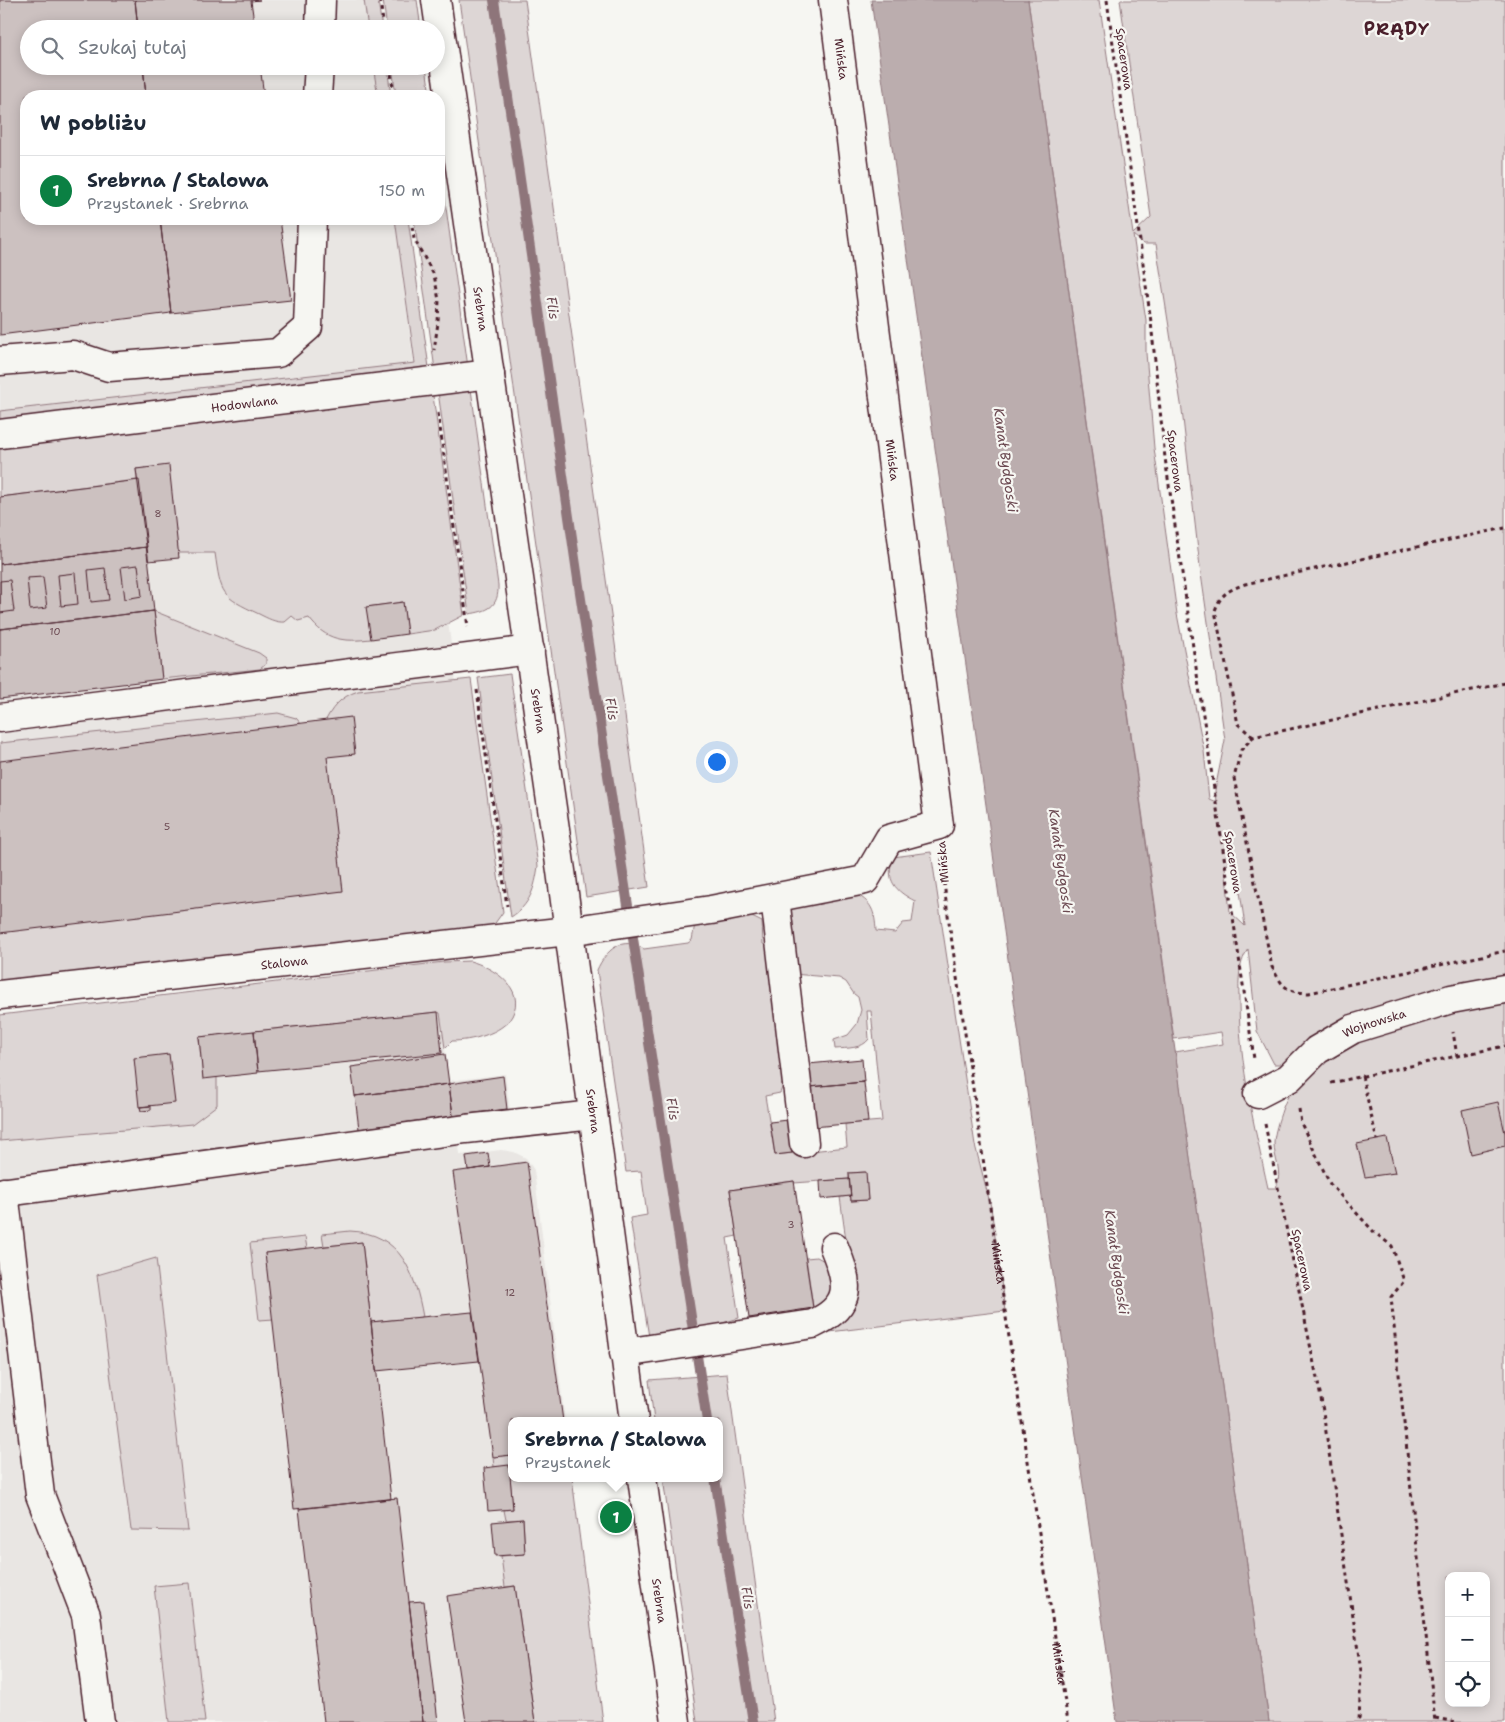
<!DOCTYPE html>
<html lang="pl">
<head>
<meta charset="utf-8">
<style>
  :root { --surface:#fff; --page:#f6f6f7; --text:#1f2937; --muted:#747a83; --line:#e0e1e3; --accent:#0b8043 }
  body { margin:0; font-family:"Shantell Sans",sans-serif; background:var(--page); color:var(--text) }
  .controls { position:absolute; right:15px; bottom:15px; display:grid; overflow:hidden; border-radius:10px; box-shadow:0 2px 12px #0003 }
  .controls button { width:45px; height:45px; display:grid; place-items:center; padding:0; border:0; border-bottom:1px solid var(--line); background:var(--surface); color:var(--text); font:25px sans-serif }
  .you { position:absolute; left:716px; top:761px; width:18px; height:18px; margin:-12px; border:4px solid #fff; border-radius:50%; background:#1a73e8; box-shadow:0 0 0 8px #1a73e833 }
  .badge { display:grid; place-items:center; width:32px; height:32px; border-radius:50%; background:var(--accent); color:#fff; font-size:16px; font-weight:700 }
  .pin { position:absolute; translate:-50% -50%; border:2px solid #fff; box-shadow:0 1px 5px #0006 }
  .popup { position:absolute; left:508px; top:1417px; width:215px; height:65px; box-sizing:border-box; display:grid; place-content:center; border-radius:10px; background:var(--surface); filter:drop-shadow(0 1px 4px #0005); font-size:16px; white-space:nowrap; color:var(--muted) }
  .popup b { font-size:19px; color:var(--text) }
  .popup::after { content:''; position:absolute; left:50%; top:100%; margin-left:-10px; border:10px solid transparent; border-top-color:var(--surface) }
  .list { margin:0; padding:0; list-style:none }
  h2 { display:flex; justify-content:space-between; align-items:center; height:65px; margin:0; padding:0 20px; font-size:21px }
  h2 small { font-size:16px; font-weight:400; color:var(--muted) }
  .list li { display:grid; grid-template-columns:32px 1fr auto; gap:15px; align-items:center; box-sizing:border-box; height:70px; padding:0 20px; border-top:1px solid var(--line) }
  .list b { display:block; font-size:19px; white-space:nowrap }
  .list p { margin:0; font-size:16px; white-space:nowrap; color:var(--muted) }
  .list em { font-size:16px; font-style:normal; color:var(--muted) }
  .icon { flex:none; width:28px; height:28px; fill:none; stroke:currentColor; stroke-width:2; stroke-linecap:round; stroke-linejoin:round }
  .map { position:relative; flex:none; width:1505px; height:1722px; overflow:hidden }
  .search { position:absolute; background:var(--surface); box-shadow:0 2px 12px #0003; left:20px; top:20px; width:425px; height:55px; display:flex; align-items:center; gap:12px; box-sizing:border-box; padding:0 18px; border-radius:28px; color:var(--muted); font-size:19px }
  .panel { position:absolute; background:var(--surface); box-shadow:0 2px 12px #0003; left:20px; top:90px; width:425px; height:135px; border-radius:20px }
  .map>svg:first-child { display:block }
  .built { fill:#e9e6e3 }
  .green { fill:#ddd6d5; stroke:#947a80; fill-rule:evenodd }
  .water { fill:#bbadae; stroke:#8e747a }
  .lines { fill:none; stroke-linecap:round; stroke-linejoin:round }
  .stream { stroke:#8e747a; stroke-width:10 }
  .building { fill:#ccc1c0; stroke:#4a1f2b }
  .minor-casing { stroke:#4a1f2b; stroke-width:31 }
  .path { stroke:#4a1f2b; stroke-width:3; stroke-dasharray:4 4; stroke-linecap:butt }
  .minor { stroke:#f6f6f2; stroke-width:28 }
  .labels { text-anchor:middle; stroke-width:4.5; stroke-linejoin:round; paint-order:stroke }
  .number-label { font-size:10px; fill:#6a4850 }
  .street-label { font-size:12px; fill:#4a1f2b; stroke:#f6f6f2 }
  .water-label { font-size:14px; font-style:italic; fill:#6c4a52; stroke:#f6f6f2 }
  .district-label { font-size:18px; font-weight:bold; letter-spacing:1px; fill:#4a1f2b; stroke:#f6f6f2 }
</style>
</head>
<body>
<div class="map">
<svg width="1505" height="1722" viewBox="0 0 1505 1722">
  <rect width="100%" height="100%" fill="#f6f6f2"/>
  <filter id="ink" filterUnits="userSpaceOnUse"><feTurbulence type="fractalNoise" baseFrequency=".02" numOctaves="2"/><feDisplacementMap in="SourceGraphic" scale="10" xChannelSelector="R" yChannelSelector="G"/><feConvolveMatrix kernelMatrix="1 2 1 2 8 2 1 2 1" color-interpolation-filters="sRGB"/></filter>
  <g filter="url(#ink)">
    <!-- built -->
    <path class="built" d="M0 0H364L368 29H29V66H373L378 96H26V219H395L456 682 0 968Z
      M439 1001 449 1081 505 1074 510 1110 456 1119 460 1155 501 1150 514 1152 526 1158 534 1170 565 1421H512V1478H572L603 1722H0V1051Z"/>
    <!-- green -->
    <path class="green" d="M364 0H378L382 29H368Z
      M383 0H417L421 29H387Z
      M459 0H525L649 887 586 897Z
      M1028 0H1099L1133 234 1151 217 1120 0H1505V981L1476 985 1349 1020 1336 1025 1309 1044 1302 1055 1291 1064H1274L1257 1031 1248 949C1237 966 1239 983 1239 1004 1240 1068 1254 1125 1268 1188H1276C1283 1169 1274 1161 1274 1143 1274 1134 1279 1119 1282 1110 1313 1025 1428 1015 1505 998V1722H1269L1175 1052 1223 1044 1221 1032 1174 1039ZM1133 235 1144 244H1156L1182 410 1200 567 1225 740 1215 790 1216 802 1209 799 1204 751 1177 614 1154 448 1146 353V320ZM1235 857 1245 926 1230 912 1225 867ZM1449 1576H1486V1703H1449Z
      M373 66H387L391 96H378Z
      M392 66H426L430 96H396Z
      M439 157 498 585C499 607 488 611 469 614L414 219H439Z
      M395 219H408L464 615 435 630 407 634 403 602 367 607 371 639C344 642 326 641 309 618L298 621 292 616 285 622C276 623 267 618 259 614 221 596 221 595 215 553H178L168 466 136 469 137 480 0 497V411L415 363Z
      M154 611 259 653 266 658V664L260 669 162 679Z
      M510 674 538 866C535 888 530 905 511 917L478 678Z
      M471 679 503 912 493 926 0 985V743L278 713 296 718 303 726H323C331 708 340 697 358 691Z
      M931 852 975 1145 991 1207 1005 1311 813 1334 850 1269 840 1197 851 1196V1201L868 1200 865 1172 849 1173V1179L794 1183V1181L730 1190 737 1236 727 1238 739 1318 696 1331 649 1337 630 1218 647 1215 641 1171 626 1172 597 970C606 950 622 935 644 949L688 943 692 940 695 924 748 915 762 922 763 944 771 947 786 1077 780 1093 765 1096 775 1155 847 1147 845 1124 882 1121 871 1011H867L869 1039C862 1049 847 1048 835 1049L834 1040 848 1035 857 1024 861 1010 858 997 854 994 846 982 839 978 793 974 786 909 853 893C872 901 875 912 876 931L895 933 903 923 912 922 915 901C895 891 885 880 893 857Z
      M470 961C492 967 527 988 512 1016 502 1034 470 1041 452 1041L445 1048 440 1013 438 1012 199 1037 203 1078 217 1077V1105L192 1124 0 1141V1015L444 962Z
      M350 1231C401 1233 415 1273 423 1317L371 1322 362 1243 324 1246 322 1234Z
      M305 1237 307 1248 265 1253 274 1319 259 1320 250 1243Z
      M817 1257 830 1264C835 1297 833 1294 809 1316L807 1309 813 1307 806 1258Z
      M156 1258 188 1531 131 1530 97 1275Z
      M727 1374 774 1722H697L663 1478H720V1421H654L649 1380Z
      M512 1455V1478H572L603 1722H535L515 1586 505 1587 501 1556 525 1554 523 1519 506 1520 504 1510 513 1509 509 1466 494 1467 493 1457Z
      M189 1583 205 1722H169L154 1586Z"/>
    <!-- water -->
    <path class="water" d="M871 0H1028L1269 1722H1117Z"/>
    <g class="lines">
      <!-- stream -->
      <path class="stream" d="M494 0 579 586 707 1421
        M715 1478 753 1722"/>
    </g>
    <!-- building -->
    <path class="building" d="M0 0H135L138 29H29V66H143L146 96H26V219H160L171 313 0 335Z
      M135 0H260L251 1 255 29H138Z
      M143 66H260L264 96H146Z
      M160 219H280L291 300 171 313Z
      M169 465 179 558 148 561 136 469Z
      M139 480 147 547 0 564V497Z
      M147 547 154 611 0 629V564Z
      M138 565 142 596 125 599 121 567Z
      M105 568 109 600 91 602 88 570Z
      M75 573 78 604 61 606 58 575Z
      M43 577 47 608 30 610 27 578Z
      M10 580 14 611 0 613V581Z
      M403 602 407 634 371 639 366 607Z
      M154 611 162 679 0 699V629Z
      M351 717 355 754 327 757 343 891 0 933V761Z
      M438 1012 442 1053 258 1071 254 1031Z
      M254 1031 258 1073 203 1079 199 1037Z
      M169 1054 175 1103 139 1107 134 1058Z
      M445 1054 449 1084 355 1096 351 1067Z
      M862 1059 864 1082 810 1087 808 1064Z
      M503 1076 507 1109 453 1116 449 1084Z
      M864 1082 868 1122 813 1127 810 1087Z
      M449 1084 453 1116 359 1129 355 1096Z
      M1498 1102 1505 1133V1146L1471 1154 1462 1110Z
      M151 1106V1110L141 1111 140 1107Z
      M787 1120 792 1153 775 1155 770 1122Z
      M1387 1138 1395 1173 1365 1177 1357 1144Z
      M488 1153 490 1167 468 1170 466 1156Z
      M527 1162 563 1421H512V1455L493 1457 453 1172Z
      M866 1172 868 1200 851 1201 849 1173Z
      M849 1179 851 1196 821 1199 820 1181Z
      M794 1181 813 1308 749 1318 730 1190Z
      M362 1242 391 1499 294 1509 265 1253Z
      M472 1312 479 1361 376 1371 371 1322Z
      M509 1465 513 1509 488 1511 484 1468Z
      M397 1498 423 1722H324L299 1509Z
      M523 1519 525 1554 495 1556 492 1522Z
      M515 1586 535 1722H466L447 1596Z
      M424 1601 438 1722H423L409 1602Z"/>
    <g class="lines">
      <defs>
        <g id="minor">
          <path id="s2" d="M436 0 561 871 634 1421"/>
          <path d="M320 29 321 0"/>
          <path d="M317 96 319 66"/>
          <path d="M0 361 73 355 109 367 278 353 308 327 312 219"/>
          <path id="s3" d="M0 434 490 374"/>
          <path d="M0 718 530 650"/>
          <path d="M775 898 804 1143"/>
          <path id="s4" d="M0 995 568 931 711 910 865 880 889 839 939 825 833 0"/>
          <path id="s5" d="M1258 1094 1289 1078 1317 1050 1353 1029 1451 999 1505 989"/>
          <path d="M4 1192 40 1495 86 1615 100 1722"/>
          <path d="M0 1193 466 1129 593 1115"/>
          <path d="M624 1353 813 1324C854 1305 849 1283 834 1247"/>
          <path id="s6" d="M642 1478 676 1722"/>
        </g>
      </defs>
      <!-- minor casing -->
      <use href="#minor" class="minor-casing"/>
      <!-- path -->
      <g class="path">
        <path d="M380 0 384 29"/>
        <path d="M1107 0 1151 322 1165 458 1254 1059"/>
        <path d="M390 66 394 96"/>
        <path d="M411 219 414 239 434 275 439 300 438 323 434 350"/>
        <path d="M438 413 468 627"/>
        <path d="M1505 683 1253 737 1241 750 1234 778 1272 967C1283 987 1285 992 1309 993L1505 951"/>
        <path d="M477 690 507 906"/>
        <path d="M1253 737 1238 724 1215 611C1220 594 1229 590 1245 584L1505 528"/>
        <path id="s1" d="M942 858 946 901 1005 1311 1068 1722"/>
        <path d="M1457 1056 1505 1046"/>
        <path d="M1362 1076 1377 1140"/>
        <path d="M1331 1083 1457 1056 1453 1032"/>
        <path d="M1299 1109 1301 1123 1330 1184 1374 1232 1392 1246 1404 1281 1391 1297 1435 1722"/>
        <path d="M1265 1124 1321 1398 1361 1671 1359 1722"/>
        <path d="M1435 1718 1456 1722"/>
      </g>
      <!-- minor -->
      <use href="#minor" class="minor"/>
    </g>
  </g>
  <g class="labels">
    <!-- number labels -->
    <g class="number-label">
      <text x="158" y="517">8</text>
      <text x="55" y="635">10</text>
      <text x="167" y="830">5</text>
      <text x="791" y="1228">3</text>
      <text x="510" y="1296">12</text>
    </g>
    <!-- street labels -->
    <g class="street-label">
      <text transform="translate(841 59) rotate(83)" y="4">Mińska</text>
      <text transform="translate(1124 59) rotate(82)" y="4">Spacerowa</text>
      <text dy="4" stroke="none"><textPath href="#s2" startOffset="312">Srebrna</textPath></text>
      <text dy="4" stroke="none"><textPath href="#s3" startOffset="246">Hodowlana</textPath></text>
      <text transform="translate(892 460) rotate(83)" y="4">Mińska</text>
      <text transform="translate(1175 461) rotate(83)" y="4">Spacerowa</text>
      <text dy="4" stroke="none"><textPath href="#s2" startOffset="718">Srebrna</textPath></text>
      <text transform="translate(943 862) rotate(-95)" y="4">Mińska</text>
      <text transform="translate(1233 862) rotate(81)" y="4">Spacerowa</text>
      <text dy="4" stroke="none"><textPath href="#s4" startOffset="286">Stalowa</textPath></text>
      <text dy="4" stroke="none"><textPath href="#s5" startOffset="138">Wojnowska</textPath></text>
      <text dy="4" stroke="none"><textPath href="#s2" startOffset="1122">Srebrna</textPath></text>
      <text transform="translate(1302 1260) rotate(78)" y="4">Spacerowa</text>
      <text dy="4" stroke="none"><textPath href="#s1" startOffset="409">Mińska</textPath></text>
      <text dy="4" stroke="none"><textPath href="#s6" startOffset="124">Srebrna</textPath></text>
      <text dy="4" stroke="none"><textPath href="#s1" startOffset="814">Mińska</textPath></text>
    </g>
    <!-- water labels -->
    <g class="water-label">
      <text transform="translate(553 308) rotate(82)" y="5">Flis</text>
      <text transform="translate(1006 460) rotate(82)" y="5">Kanał Bydgoski</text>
      <text transform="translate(612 709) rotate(81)" y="5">Flis</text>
      <text transform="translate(1061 861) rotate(82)" y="5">Kanał Bydgoski</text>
      <text transform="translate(673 1109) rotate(81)" y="5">Flis</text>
      <text transform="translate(1117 1262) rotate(82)" y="5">Kanał Bydgoski</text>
      <text transform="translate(748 1598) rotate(81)" y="5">Flis</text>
    </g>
    <!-- district labels -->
    <g class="district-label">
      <text x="1397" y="35">PRĄDY</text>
    </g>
  </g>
</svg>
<div class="controls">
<button>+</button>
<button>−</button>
<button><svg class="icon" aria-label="locate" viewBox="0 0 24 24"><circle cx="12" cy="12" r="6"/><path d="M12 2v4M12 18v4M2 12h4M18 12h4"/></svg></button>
</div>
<div class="you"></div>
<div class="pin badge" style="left:616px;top:1517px">1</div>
<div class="popup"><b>Srebrna / Stalowa</b>Przystanek</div>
<div class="search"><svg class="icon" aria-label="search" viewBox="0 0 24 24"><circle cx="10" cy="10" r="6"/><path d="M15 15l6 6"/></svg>Szukaj tutaj</div>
<section class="panel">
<h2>W pobliżu<small></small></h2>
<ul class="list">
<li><span class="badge">1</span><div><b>Srebrna / Stalowa</b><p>Przystanek · Srebrna</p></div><em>150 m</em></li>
</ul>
</section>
</div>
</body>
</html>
